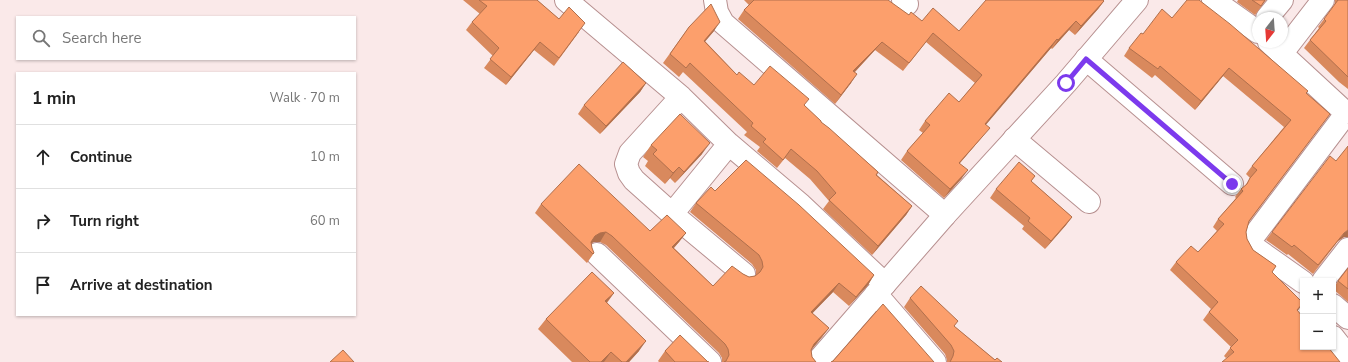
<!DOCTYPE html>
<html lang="en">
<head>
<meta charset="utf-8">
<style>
  :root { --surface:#fff; --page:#f6f6f6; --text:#222; --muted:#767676; --line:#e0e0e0 }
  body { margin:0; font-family:"Nunito Sans",sans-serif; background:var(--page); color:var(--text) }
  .controls { position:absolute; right:12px; bottom:12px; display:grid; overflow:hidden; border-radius:0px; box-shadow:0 1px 3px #0004 }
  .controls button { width:36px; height:36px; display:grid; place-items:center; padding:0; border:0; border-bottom:1px solid var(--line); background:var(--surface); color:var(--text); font:20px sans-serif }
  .compass { position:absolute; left:1252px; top:12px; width:36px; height:36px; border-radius:50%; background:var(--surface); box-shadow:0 1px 3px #0004; rotate:197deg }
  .stop { position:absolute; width:12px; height:12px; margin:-9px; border:3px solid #7c3aed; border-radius:50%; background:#fff }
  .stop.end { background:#7c3aed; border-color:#fff; box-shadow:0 1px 4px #0008 }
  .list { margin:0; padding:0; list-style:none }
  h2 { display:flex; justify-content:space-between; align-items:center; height:52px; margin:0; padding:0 16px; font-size:17px }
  h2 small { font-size:13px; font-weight:400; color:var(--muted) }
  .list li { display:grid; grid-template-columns:26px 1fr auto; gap:12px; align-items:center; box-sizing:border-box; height:64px; padding:0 16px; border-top:1px solid var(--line) }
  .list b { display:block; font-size:15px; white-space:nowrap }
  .list em { font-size:13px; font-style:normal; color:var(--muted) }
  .icon { flex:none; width:22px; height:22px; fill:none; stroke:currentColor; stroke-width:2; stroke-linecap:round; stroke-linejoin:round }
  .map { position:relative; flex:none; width:1348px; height:362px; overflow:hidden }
  .search { position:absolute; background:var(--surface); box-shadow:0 1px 3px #0004; left:16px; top:16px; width:340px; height:44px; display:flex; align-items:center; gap:10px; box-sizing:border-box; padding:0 14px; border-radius:0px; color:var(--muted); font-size:15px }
  .panel { position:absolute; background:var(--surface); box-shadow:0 1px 3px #0004; left:16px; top:72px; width:340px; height:244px; border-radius:0px }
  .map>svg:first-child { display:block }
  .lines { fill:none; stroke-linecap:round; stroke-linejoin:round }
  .minor-casing { stroke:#b79090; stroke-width:24 }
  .tertiary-casing { stroke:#b79090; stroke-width:24 }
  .minor { stroke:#fff; stroke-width:22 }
  .tertiary { stroke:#fff; stroke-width:22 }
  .wall { fill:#d9895d }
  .shaded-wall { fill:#b06f4c }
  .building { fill:#fc9f6c; stroke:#b06f4c }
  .route { stroke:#7c3aed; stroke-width:5 }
</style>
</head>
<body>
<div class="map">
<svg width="1348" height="362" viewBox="0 0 1348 362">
  <rect width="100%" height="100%" fill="#fae9e9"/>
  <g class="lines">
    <defs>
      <path id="minor" d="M566 0 681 97 729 144 801 205 885 284
        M715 0 717 12 723 23 945 215
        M903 0 907 4
        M1213 0 1258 32
        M1267 18 1282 0
        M1269 42 1346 113
        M1282 53 1323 0
        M1086 59 1232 184
        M681 97 630 153 626 164 629 173 634 180 672 214 744 274
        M1014 139 1089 202
        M672 214 729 144
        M597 254 710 362
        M1323 281 1348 249
        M1303 282 1255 248 1252 242 1253 237 1348 111
        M876 294 935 362
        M1333 305 1348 318
        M1333 337 1348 356"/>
      <path id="tertiary" d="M817 362 945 215 1066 83 1137 0"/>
    </defs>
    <!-- minor casing -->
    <use href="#minor" class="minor-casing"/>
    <!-- tertiary casing -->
    <use href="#tertiary" class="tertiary-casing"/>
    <!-- minor -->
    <use href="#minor" class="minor"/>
    <!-- tertiary -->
    <use href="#tertiary" class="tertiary"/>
  </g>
  <!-- wall -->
  <path class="wall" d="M463 0H537L559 19 579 32 554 66 534 50 506 85 484 68 493 56 466 30 472 22 480 14Z
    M744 0H885L909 15 922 21 959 31 1104 1 1098 9 1075 35 1069 30 1052 49 1051 48 986 124 983 136 960 163 962 178 944 198 901 160 907 151 923 133 919 130 925 121 959 102 975 83 926 42 903 71 875 50 855 72 851 83 835 104 738 19 744 10 749 5Z
    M1238 0H1266L1255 15 1237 2Z
    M1335 0H1348V89L1339 82 1304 48 1319 28 1318 27 1334 6 1335 2Z
    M1172 18 1306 93 1330 114 1249 222 1246 232 1247 239 1253 250 1276 266 1272 272 1303 303 1226 358 1224 356 1231 347 1203 320 1211 309 1170 270 1176 262 1198 252 1217 231 1213 227 1218 219 1236 198 1235 197 1241 189 1245 186 1250 178 1246 174 1252 166 1284 127 1223 76 1195 110 1155 75 1152 78 1124 56 1129 48 1143 34Z
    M689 27 714 31 705 41 737 75 754 85 804 105 821 122 878 172 877 175 912 206 906 215 872 255 823 209 829 201 810 179 785 158 777 168 757 151 760 147 744 135 747 132 683 72 679 77 663 63Z
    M646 83 640 92 600 134 578 114 584 105Z
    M651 145 702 154 675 183 670 178 665 184 645 166 648 161 643 157Z
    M1035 176 1031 181 1072 217 1066 225 1045 249 1022 229 1024 226 990 198 996 189Z
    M715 191 874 275 868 285 849 306 833 292 812 313 829 328 822 337 811 350 812 357 816 362H722V358L719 353 606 245 600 242H594L591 243 592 248 594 253 587 263 535 213 541 204 650 231 686 233 679 242 674 248 713 286 743 274 749 277 755 276 756 275V270L752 264 690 212 696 203Z
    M1272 232 1344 237 1338 241 1313 274 1288 254 1287 255 1266 240Z
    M1348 268V302L1333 289 1338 281Z
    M614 293 607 303 639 351 629 362H572L538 329 546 319Z
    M910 298 955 327 995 360 1002 362H947V360L945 354 904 307Z
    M665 351 709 362H659L658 361Z"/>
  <!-- shaded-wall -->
  <path class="shaded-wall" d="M1104 1 1098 9 1075 35 1081 26Z
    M1076 21 1069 30 1052 49 1058 40Z
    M720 22 714 31 698 50 704 41Z
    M1057 39 1051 48 979 133 985 124Z
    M540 42 534 50 506 85 511 77Z
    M882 42 875 50 847 80 853 71Z
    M1229 68 1223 76 1195 110 1201 101Z
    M857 74 851 83 835 104 841 95Z
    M646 83 640 92 600 134 606 126Z
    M990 128 983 136 953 171 959 163Z
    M710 143 702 154 675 183 684 172Z
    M679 167 670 178 665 184 673 173Z
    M968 170 962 178 944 198 950 189Z
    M912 206 906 215 872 255 878 246Z
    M1072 217 1066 225 1045 249 1051 241Z
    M1348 230V237H1344L1338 241 1313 274 1344 233Z
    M606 232 600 242H594L588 245 595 236 600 233Z
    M686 233 679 242 666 256 672 247Z
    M874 275 868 285 849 306 856 297Z
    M839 283 833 292 805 321 811 312Z
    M614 293 606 303 605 301Z
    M1303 303 1297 312V310Z
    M829 328 822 337 808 354 814 344Z
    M646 341 639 351 629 362H626Z
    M611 352 604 362H601Z"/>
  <!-- building -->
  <path class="building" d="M479 0H537L559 19 569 7 585 23 559 58 540 42 511 77 490 59 499 48 472 22 487 6Z
    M754 0H888L909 15 911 12 922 21 933 8 959 31 986 0H1103L1104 1 1081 26 1076 21 1058 40 1057 39 985 124 990 128 959 163 968 170 950 189 907 151 930 125 925 121 949 93 959 102 982 75 933 33 909 63 882 42 853 71 857 74 841 95 744 10Z
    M1187 0H1199L1230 24 1308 91 1306 93 1330 114 1249 221 1246 232 1247 239 1253 250 1276 266 1272 272 1303 303 1297 310 1303 317V347H1328L1340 362H1222L1234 352 1230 348 1238 340 1209 312 1218 302 1176 262 1191 246 1198 252 1224 224 1218 219 1243 191 1241 189 1247 184 1250 178 1257 170 1252 166 1291 120 1229 68 1201 101 1160 66 1158 69 1129 48 1141 33 1143 34 1162 9 1172 18Z
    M1252 0H1265L1261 6Z
    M1338 0H1348V77L1310 40 1326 21 1324 19Z
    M711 4 720 22 704 41 737 75 739 72 754 85 770 66 809 99 804 105 821 121V122L829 128 878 172 876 175 912 206 878 246 829 200 836 193 817 171 791 149 783 160 763 142 766 139 751 126 753 123 690 63 686 68 670 54 689 27Z
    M623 62 646 83 606 126 584 105Z
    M680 114 710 143 684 172 679 167 673 173 653 154 657 150 651 145Z
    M1348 146V230L1344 233 1318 265 1294 245 1292 247 1272 232 1330 156 1336 161Z
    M746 160 799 205 874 275 856 297 839 283 811 312 829 328 814 344 811 350 812 357 816 362H724L726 361 729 355 728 349 725 344 612 236 606 232 600 233 595 236 591 242 592 248 594 253 593 254 541 204 579 164 650 231 667 215 686 233 672 247 713 286 732 266 743 274 749 277 755 276 760 272 763 267 762 261 759 255 696 203 711 187 715 191Z
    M1019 162 1035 176 1031 181 1072 217 1051 241 1028 221 1030 218 996 189Z
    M1348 268V289L1338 281Z
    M592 272 614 293 605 301 646 341 626 362H622L611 352 601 362H590L546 319Z
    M921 286 958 321 954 326 995 360 997 358 1002 362H950L953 356 954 351 951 345 910 298Z
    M883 304 934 362H831L833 361Z
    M680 335 708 362H709H675L665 351Z
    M343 350 354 362H330Z"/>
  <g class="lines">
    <!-- route -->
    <path class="route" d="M1066 83 1086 59 1232 184"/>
  </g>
</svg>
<div class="controls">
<button>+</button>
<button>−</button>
</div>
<svg class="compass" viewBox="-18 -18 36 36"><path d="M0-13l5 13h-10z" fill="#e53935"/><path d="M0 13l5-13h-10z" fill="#767676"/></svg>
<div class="stop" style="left:1066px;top:83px"></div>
<div class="stop end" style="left:1232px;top:184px"></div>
<div class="search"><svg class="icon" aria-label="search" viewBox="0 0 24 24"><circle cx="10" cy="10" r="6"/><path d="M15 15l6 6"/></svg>Search here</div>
<section class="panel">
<h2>1 min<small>Walk · 70 m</small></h2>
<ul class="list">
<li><svg class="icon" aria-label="ahead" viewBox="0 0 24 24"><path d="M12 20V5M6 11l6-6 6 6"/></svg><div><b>Continue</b></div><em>10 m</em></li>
<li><svg class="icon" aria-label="right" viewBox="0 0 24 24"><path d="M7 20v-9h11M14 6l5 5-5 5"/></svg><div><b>Turn right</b></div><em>60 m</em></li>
<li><svg class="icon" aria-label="arrive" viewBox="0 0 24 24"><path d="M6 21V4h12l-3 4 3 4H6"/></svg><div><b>Arrive at destination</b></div></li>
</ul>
</section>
</div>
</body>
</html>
